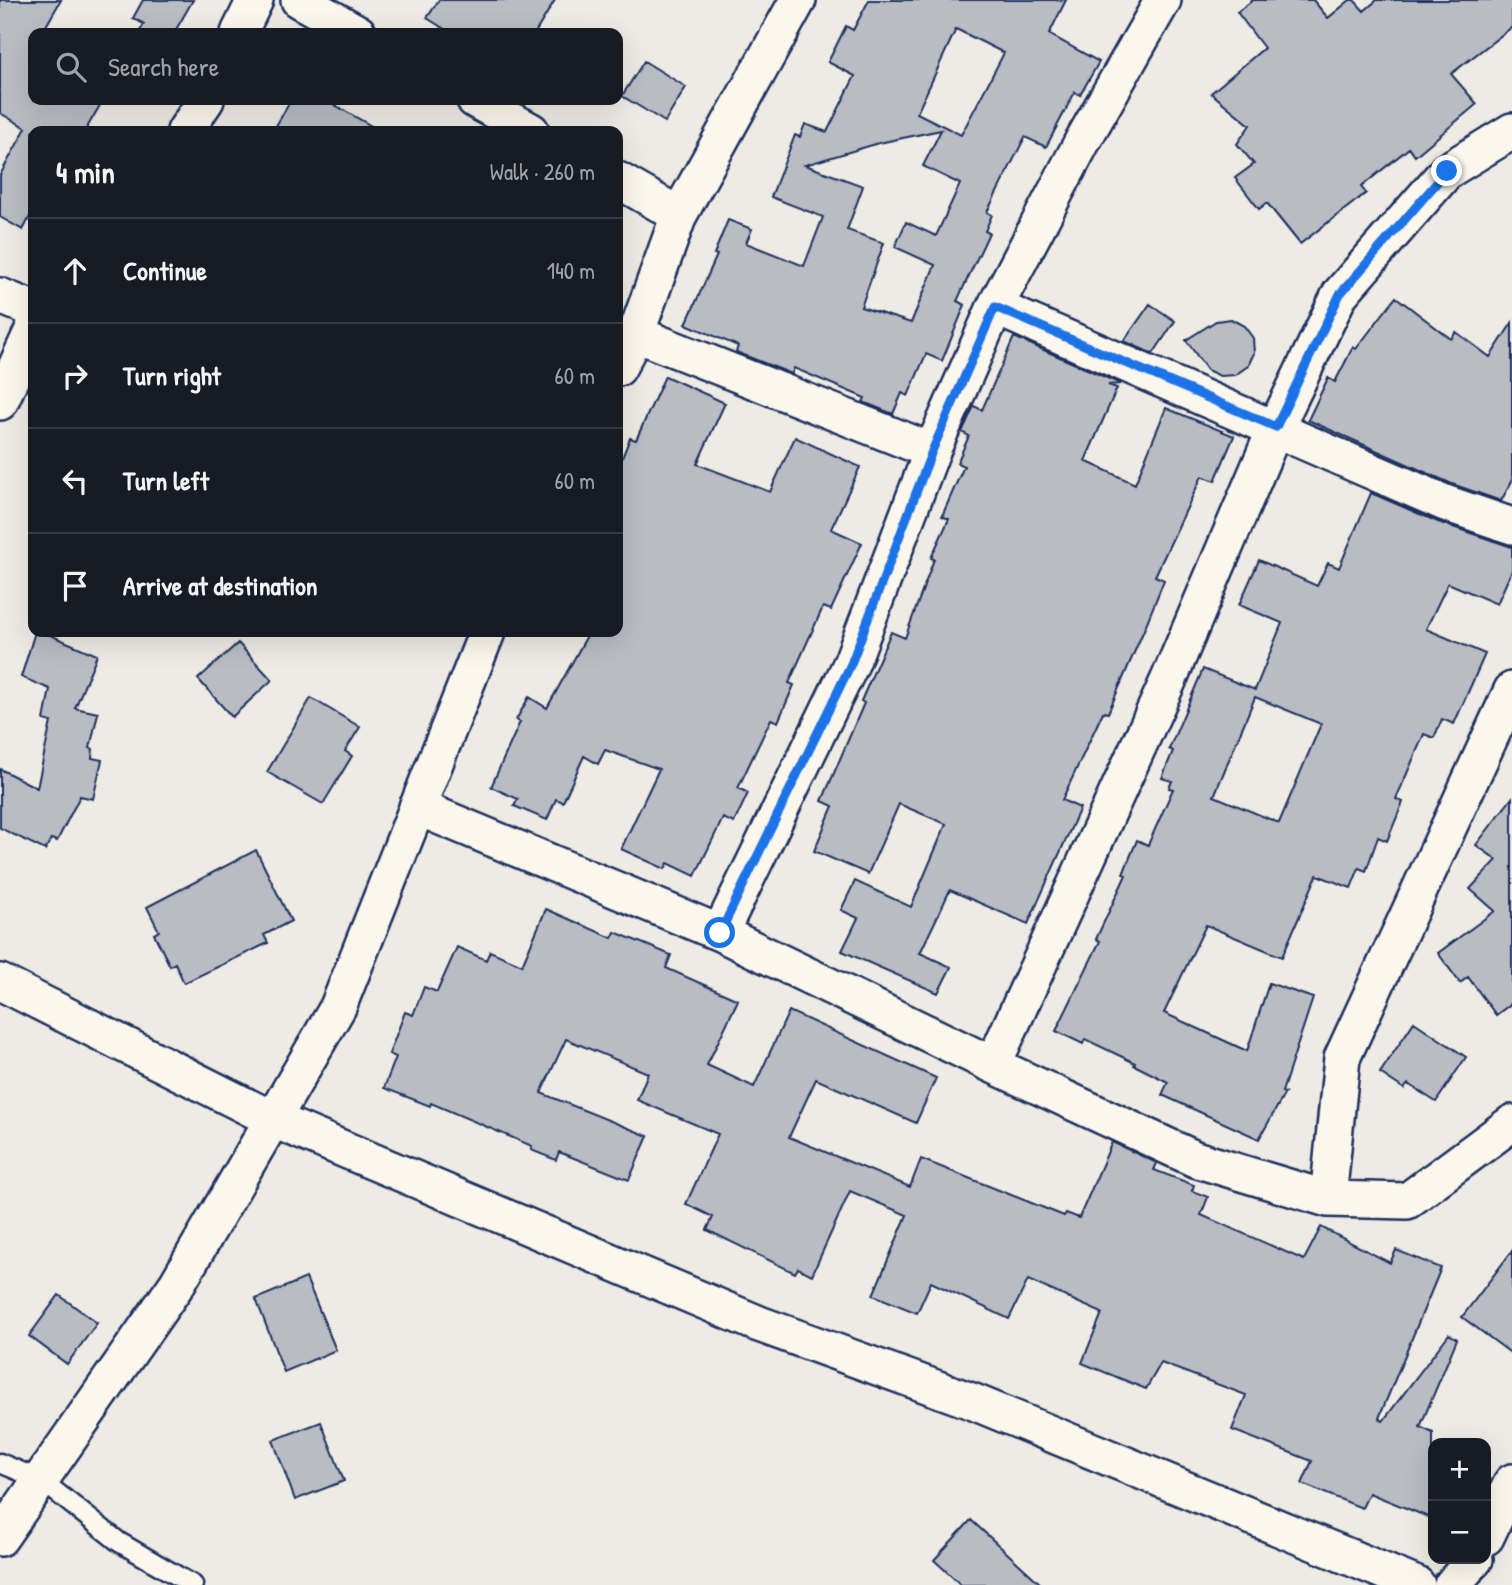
<!DOCTYPE html>
<html lang="en">
<head>
<meta charset="utf-8">
<style>
  :root { --surface:#171b24; --page:#20242c; --text:#f1f3f6; --muted:#9ea1a6; --line:#363941 }
  body { margin:0; font-family:"Patrick Hand",sans-serif; background:var(--page); color:var(--text) }
  .controls { position:absolute; right:21px; bottom:21px; display:grid; overflow:hidden; border-radius:14px; box-shadow:0 7px 28px #0002 }
  .controls button { width:63px; height:63px; display:grid; place-items:center; padding:0; border:0; border-bottom:2px solid var(--line); background:var(--surface); color:var(--text); font:35px sans-serif }
  .stop { position:absolute; width:21px; height:21px; margin:-16px; border:5px solid #1a73e8; border-radius:50%; background:#fff }
  .stop.end { background:#1a73e8; border-color:#fff; box-shadow:0 2px 7px #0008 }
  .list { margin:0; padding:0; list-style:none }
  h2 { display:flex; justify-content:space-between; align-items:center; height:91px; margin:0; padding:0 28px; font-size:30px }
  h2 small { font-size:23px; font-weight:400; color:var(--muted) }
  .list li { display:grid; grid-template-columns:46px 1fr auto; gap:21px; align-items:center; box-sizing:border-box; height:105px; padding:0 28px; border-top:2px solid var(--line) }
  .list b { display:block; font-size:26px; white-space:nowrap }
  .list em { font-size:23px; font-style:normal; color:var(--muted) }
  .icon { flex:none; width:38px; height:38px; fill:none; stroke:currentColor; stroke-width:2; stroke-linecap:round; stroke-linejoin:round }
  .map { position:relative; flex:none; width:1512px; height:1585px; overflow:hidden }
  .search { position:absolute; background:var(--surface); box-shadow:0 7px 28px #0002; left:28px; top:28px; width:595px; height:77px; display:flex; align-items:center; gap:18px; box-sizing:border-box; padding:0 24px; border-radius:14px; color:var(--muted); font-size:26px }
  .panel { position:absolute; background:var(--surface); box-shadow:0 7px 28px #0002; left:28px; top:126px; width:595px; height:511px; border-radius:14px }
  .map>svg:first-child { display:block }
  .building { fill:#b9bcc3; stroke:#1b2f5e; stroke-width:2; fill-rule:evenodd }
  .lines { fill:none; stroke-linecap:round; stroke-linejoin:round }
  .lane-casing { stroke:#1b2f5e; stroke-width:23 }
  .street-casing { stroke:#1b2f5e; stroke-width:40 }
  .lane { stroke:#fbf7ec; stroke-width:18 }
  .street { stroke:#fbf7ec; stroke-width:35 }
  .route { stroke:#1a73e8; stroke-width:9 }
</style>
</head>
<body>
<div class="map">
<svg width="1512" height="1585" viewBox="0 0 1512 1585">
  <rect width="100%" height="100%" fill="#eeebe4"/>
  <filter id="ink" filterUnits="userSpaceOnUse"><feTurbulence type="fractalNoise" baseFrequency=".0143" numOctaves="2"/><feDisplacementMap in="SourceGraphic" scale="14" xChannelSelector="R" yChannelSelector="G"/><feConvolveMatrix kernelMatrix="1 2 1 2 8 2 1 2 1" color-interpolation-filters="sRGB"/></filter>
  <g filter="url(#ink)">
    <!-- building -->
    <path class="building" d="M0 0H61L42 33H33V100H103L85 131H33V211L23 230 0 217V175L26 128 0 113Z
      M143 0H193L174 33H139L144 24 133 18Z
      M439 0H555L535 33H451L427 18Z
      M869 0H1066L1049 34 1099 62 1080 95 1075 92 1046 147 1025 137 987 212 992 215 985 231 989 233 957 301 965 305 942 361 926 354 908 396 902 393 893 414 863 402 865 398 794 368 792 374 736 352 738 346 686 324 717 255 714 254 728 220 752 229 746 243 804 266 823 217 771 197 795 135 800 137 805 124 827 132 855 76 828 62 846 26 853 30ZM956 29 1004 53 961 135 917 113ZM941 130 923 166 960 184 936 236 906 222 895 247 935 265 911 323 861 307 884 243 847 230 863 186 805 165 879 143Z
      M1253 0H1313L1328 18 1350 0H1354L1364 11 1377 0H1512V27L1451 74 1477 104 1415 156 1409 148 1361 187 1366 193 1300 244 1267 203 1259 209 1235 178 1254 164 1237 144 1250 125 1211 93 1264 48 1237 12Z
      M644 61 686 87 665 122 622 96Z
      M291 100H326L380 131H273Z
      M1396 297 1451 339 1456 332 1490 357 1512 323V481L1501 501 1452 484 1308 420 1328 378 1335 382 1353 347 1356 349Z
      M1150 304 1175 321 1153 354 1124 341Z
      M1231 319 1244 326 1253 338 1254 353 1248 366 1235 375 1220 376 1207 370 1186 340 1216 321Z
      M1014 337 1121 384 1108 385 1117 388 1085 461 1135 484 1166 408 1234 436 1215 481 1202 476 1155 576 1164 580 1143 632 1108 713 1103 712 1062 800 1080 808 1028 924 950 890 920 953 951 967 938 993 842 951 858 918 841 910 855 881 911 907 946 824 899 804 868 874 814 851 833 806 822 801 864 703 861 701 891 632 905 638 934 559 931 558 949 519 942 516 964 466 957 463 969 436 962 432 974 406 982 410Z
      M665 376 725 403 697 464 770 492 795 437 860 467 831 529 862 543 831 610 823 607 789 683 794 685 778 722 771 719 738 788 748 793 734 823 723 818 695 876 668 863 665 869 621 849 659 769 605 750 598 764 584 756 563 802 556 799 547 820 514 806 518 799 491 787 520 722 516 720 529 697 547 708 589 632H618V468L630 438 636 440Z
      M1371 493 1438 522 1512 547V570L1497 604 1448 583 1426 629 1485 654 1454 724 1442 719 1434 738 1424 734 1396 799 1403 802 1387 841 1378 837 1366 871 1359 868 1351 888 1317 875 1282 957 1206 925 1164 1013 1247 1051 1269 983 1313 998 1282 1092 1285 1093 1259 1139 1162 1095 1168 1082 1134 1065 1135 1063 1085 1039 1083 1044 1056 1031 1100 941 1096 939 1126 875 1123 874 1137 840 1148 845 1173 789 1169 788 1172 781 1162 778 1173 751 1169 749 1203 669 1255 690 1282 623 1239 605 1259 560 1317 586 1328 563 1339 568ZM1255 697 1321 724 1279 823 1214 796Z
      M35 632H43L97 655 75 708 98 713 90 748 93 749 92 758 102 760 93 799 80 796 57 841 51 839 45 850 0 828V769L37 788 51 722 44 720 50 689 21 677Z
      M238 643 272 680 232 717 198 679Z
      M311 698 360 727 345 751 352 756 323 804 267 772Z
      M1512 798V1003L1496 1015 1468 977 1460 983 1438 953 1495 911 1470 889 1497 860 1476 845Z
      M256 850 291 921 264 935 268 943 184 983 175 963 170 966 154 934 159 931 147 907Z
      M546 909 612 938 615 932 671 955 666 968 738 1000 707 1065 754 1087 789 1011 936 1078 916 1123 816 1079 789 1137 910 1187 921 1159 1064 1216 1066 1213 1079 1218 1112 1142 1157 1163 1154 1170 1194 1185 1192 1191 1208 1197 1201 1215 1304 1260 1321 1227 1390 1263 1396 1250 1441 1268 1379 1418 1383 1421 1449 1334 1457 1339 1420 1427 1433 1433V1519L1369 1493 1362 1508 1302 1484 1312 1461 1232 1430 1246 1395 1161 1363 1146 1389 1082 1363 1102 1313 1028 1280 1009 1319 931 1282 917 1313 873 1295 907 1215 850 1191 812 1275 798 1268 795 1273 707 1230 713 1217 686 1204 718 1134 637 1100 648 1073 566 1039 541 1093 648 1136 629 1180 559 1152 556 1160 531 1150 532 1146 431 1103 430 1106 384 1088 396 1057 389 1054 405 1012 413 1015 424 987 437 992 457 947 486 960 490 951 522 965Z
      M1414 1022 1466 1057 1436 1102 1408 1084 1404 1089 1380 1073Z
      M1512 1251V1354L1462 1317Z
      M306 1278 336 1350 284 1372 256 1299Z
      M59 1295 97 1323 67 1364 29 1336Z
      M321 1422 344 1481 295 1500 273 1440Z
      M971 1520 1042 1585H961L934 1560Z"/>
    <g class="lines">
      <defs>
        <path id="lane" d="M0 1463 41 1480 119 1542 193 1585"/>
        <path id="street" d="M299 0 358 33
          M239 33 255 0
          M475 100 531 131
          M185 131 206 100
          M618 180 679 215
          M0 296 33 309
          M995 307 1445 503 1512 526
          M636 334 932 451
          M618 368 636 334 679 215 798 0
          M0 402 33 330
          M417 807 720 933 993 1065 1195 1159 1328 1199 1407 1201 1512 1123
          M720 933 851 664 932 451 995 307 1082 142 1163 0
          M0 982 272 1119 759 1324 974 1402 1417 1585
          M993 1065 1169 679 1276 427 1340 294 1447 171 1512 131
          M1328 1199 1342 1058 1512 690
          M1486 1537 1512 1482
          M0 1538 177 1284 338 1007 487 632
          M1452 1585 1475 1559"/>
      </defs>
      <!-- lane casing -->
      <use href="#lane" class="lane-casing"/>
      <!-- street casing -->
      <use href="#street" class="street-casing"/>
      <!-- lane -->
      <use href="#lane" class="lane"/>
      <!-- street -->
      <use href="#street" class="street"/>
    </g>
  </g>
  <g class="lines" filter="url(#ink)">
    <!-- route -->
    <path class="route" d="M720 933 851 664 932 451 995 307 1276 427 1340 294 1447 171"/>
  </g>
</svg>
<div class="controls">
<button>+</button>
<button>−</button>
</div>
<div class="stop" style="left:720px;top:933px"></div>
<div class="stop end" style="left:1447px;top:171px"></div>
<div class="search"><svg class="icon" aria-label="search" viewBox="0 0 24 24"><circle cx="10" cy="10" r="6"/><path d="M15 15l6 6"/></svg>Search here</div>
<section class="panel">
<h2>4 min<small>Walk · 260 m</small></h2>
<ul class="list">
<li><svg class="icon" aria-label="ahead" viewBox="0 0 24 24"><path d="M12 20V5M6 11l6-6 6 6"/></svg><div><b>Continue</b></div><em>140 m</em></li>
<li><svg class="icon" aria-label="right" viewBox="0 0 24 24"><path d="M7 20v-9h11M14 6l5 5-5 5"/></svg><div><b>Turn right</b></div><em>60 m</em></li>
<li><svg class="icon" aria-label="left" viewBox="0 0 24 24"><path d="M17 20v-9H6M10 6l-5 5 5 5"/></svg><div><b>Turn left</b></div><em>60 m</em></li>
<li><svg class="icon" aria-label="arrive" viewBox="0 0 24 24"><path d="M6 21V4h12l-3 4 3 4H6"/></svg><div><b>Arrive at destination</b></div></li>
</ul>
</section>
</div>
</body>
</html>
